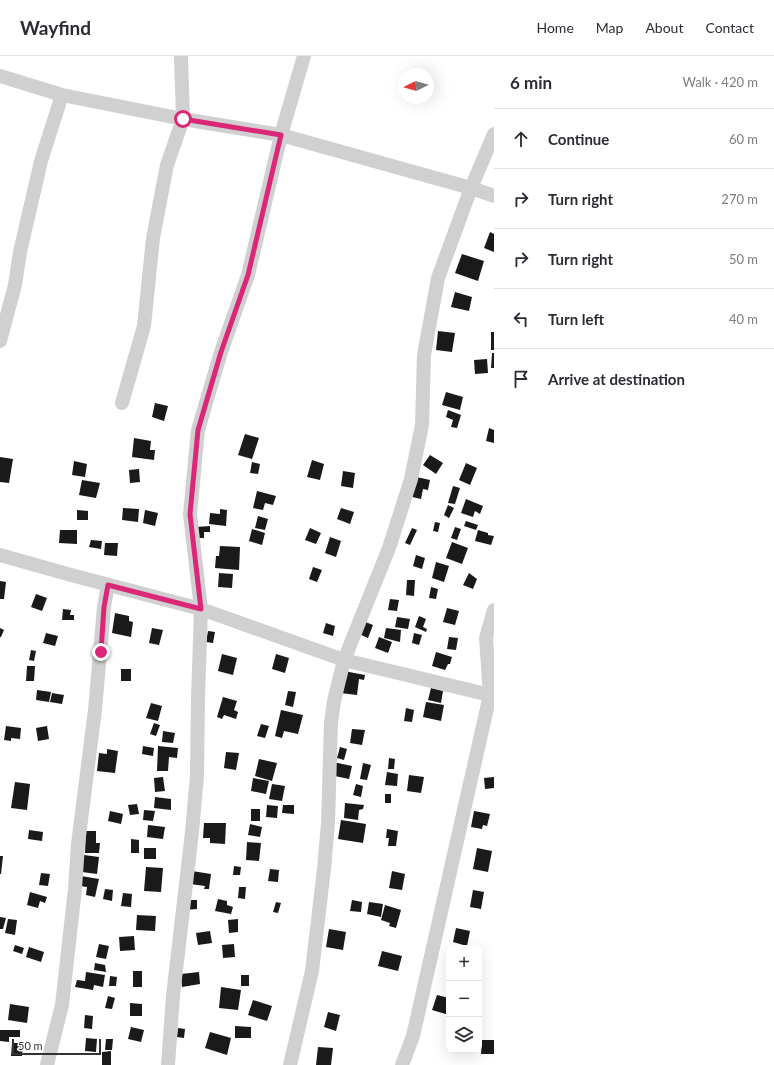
<!DOCTYPE html>
<html lang="en">
<head>
<meta charset="utf-8">
<style>
  :root { --surface:#fff; --page:#f7f7f7; --text:#2b2b33; --muted:#7c7c81; --line:#e1e1e2 }
  body { margin:0; font-family:Lato,sans-serif; background:var(--page); color:var(--text) }
  .controls { position:absolute; right:12px; bottom:12px; display:grid; overflow:hidden; border-radius:8px; box-shadow:0 4px 16px #0002 }
  .controls button { width:36px; height:36px; display:grid; place-items:center; padding:0; border:0; border-bottom:1px solid var(--line); background:var(--surface); color:var(--text); font:20px sans-serif }
  .compass { position:absolute; left:398px; top:12px; width:36px; height:36px; border-radius:50%; background:var(--surface); box-shadow:0 4px 16px #0002; rotate:265deg }
  .scale { position:absolute; left:12px; bottom:10px; width:89px; box-sizing:border-box; padding-left:4px; border:2px solid #333; border-top:0; font-size:11px; line-height:14px; white-space:nowrap; color:#333; -webkit-text-stroke:3px #fff; paint-order:stroke }
  .stop { position:absolute; width:12px; height:12px; margin:-9px; border:3px solid #db2777; border-radius:50%; background:#fff }
  .stop.end { background:#db2777; border-color:#fff; box-shadow:0 1px 4px #0008 }
  .list { margin:0; padding:0; list-style:none }
  h2 { display:flex; justify-content:space-between; align-items:center; height:52px; margin:0; padding:0 16px; font-size:17px }
  h2 small { font-size:13px; font-weight:400; color:var(--muted) }
  .list li { display:grid; grid-template-columns:26px 1fr auto; gap:12px; align-items:center; box-sizing:border-box; height:60px; padding:0 16px; border-top:1px solid var(--line) }
  .list b { display:block; font-size:15px; white-space:nowrap }
  .list em { font-size:13px; font-style:normal; color:var(--muted) }
  .icon { flex:none; width:22px; height:22px; fill:none; stroke:currentColor; stroke-width:2; stroke-linecap:round; stroke-linejoin:round }
  .map { position:relative; flex:none; width:494px; height:1009px; overflow:hidden }
  header { display:flex; align-items:center; gap:24px; box-sizing:border-box; height:56px; padding:0 20px; background:var(--surface); border-bottom:1px solid var(--line) }
  header strong { font-size:19px }
  nav { display:flex; gap:22px; margin-inline-start:auto; font-size:14px }
  main { display:flex }
  aside { flex:1; background:var(--surface) }
  .map>svg:first-child { display:block }
  .building { fill:#1a1a1a }
  .lines { fill:none; stroke-linecap:round; stroke-linejoin:round }
  .minor { stroke:#d0d0d0; stroke-width:14 }
  .route { stroke:#db2777; stroke-width:5 }
</style>
</head>
<body>
<header>
<strong>Wayfind</strong>
<nav><a>Home</a><a>Map</a><a>About</a><a>Contact</a></nav>
</header>
<main>
<div class="map">
<svg width="494" height="1009" viewBox="0 0 494 1009">
  <rect width="100%" height="100%" fill="#fff"/>
  <!-- building -->
  <path class="building" d="M490 176 494 178V196L484 192Z
    M462 198 484 205 478 225 455 217Z
    M455 236 472 241 469 255 451 251Z
    M438 275 455 277 452 296 436 294Z
    M491 276H494V294H491Z
    M492 297H494V312H491Z
    M487 303 488 317 475 318 474 304Z
    M446 336 463 341 460 354 442 349Z
    M155 347 168 350 164 365 152 361Z
    M448 354 461 359 457 372 451 371 453 364 446 361Z
    M489 372 494 374V387L486 385Z
    M245 378 259 382 252 403 238 399Z
    M134 382 151 385 150 394H155L154 404 132 401Z
    M430 399 443 407 436 418 423 409Z
    M0 401 13 403 9 427 0 426Z
    M312 404 324 408 320 424 307 421Z
    M74 405 87 408 85 421 72 419Z
    M252 406 260 408 258 418 250 417Z
    M466 407 477 412 470 429 459 424Z
    M139 413 140 426 130 427 129 414Z
    M343 415 355 417 353 432 341 430Z
    M412 420 430 424 428 434 423 433 421 443 408 440Z
    M82 424 100 427 96 442 79 439Z
    M453 430 460 432 455 448 448 447Z
    M257 435 276 440 273 449 265 447 263 454 253 452Z
    M466 443 483 450 480 458 475 455 473 461 461 457Z
    M448 449 454 452 449 462 444 459Z
    M123 452 139 453 138 466 122 464Z
    M341 452 354 456 350 468 337 463Z
    M220 453 227 454 226 470 209 468 210 457 220 458Z
    M77 454 88 455V464H77Z
    M145 454 158 457 155 470 143 467Z
    M258 460 268 463 265 474 255 472Z
    M466 465 478 469 476 474 464 470Z
    M435 466 440 467 438 476 433 475Z
    M210 470V476H204V482H196V471Z
    M455 471 461 473 457 484 451 482Z
    M310 472 321 477 316 488 305 484Z
    M412 472 417 474 410 489 405 487Z
    M252 473 265 477 262 489 249 485Z
    M60 474H77V488L59 487Z
    M478 474 488 477V479L494 480 491 489 475 485Z
    M330 481 341 485 336 501 325 497Z
    M91 484 102 485 101 493 89 491Z
    M452 486 468 492 462 508 446 502Z
    M105 487H118L117 500 104 499Z
    M220 490 240 491 239 514 215 512 216 500H219Z
    M416 499 425 502 422 513 413 510Z
    M436 506 449 510 444 526 432 522Z
    M313 511 322 514 317 526 309 523Z
    M219 517 233 518 232 532 218 531Z
    M469 517 477 523 473 533 463 529Z
    M407 524H415L414 540 406 539Z
    M0 525 6 526 4 543H0Z
    M431 531 438 533 436 543 429 542Z
    M36 538 47 542 42 555 31 551Z
    M390 543 399 544 397 555 388 554Z
    M447 552 459 555 455 569 443 566Z
    M63 553 71 554 70 559H74V564H62Z
    M115 557 129 560V565L133 566 131 581 112 577Z
    M419 560 426 563 423 571 427 573 426 576 415 571Z
    M397 561 410 563 408 573 395 571Z
    M363 565 373 569 368 582 359 578Z
    M326 567 335 570 333 580 323 577Z
    M0 572 4 574 1 581H0Z
    M152 572 163 574 159 589 149 587Z
    M386 572 401 574 400 586 384 582Z
    M208 575 215 576 213 587 206 586Z
    M46 577 58 580 55 590 43 587Z
    M414 577 422 579 419 589 412 587Z
    M379 581 392 586 388 597 375 592Z
    M449 581 458 582 456 594 447 593Z
    M31 594 36 595 34 605 29 604Z
    M436 596 452 601 450 608H448L445 614 432 610Z
    M222 598 237 602 233 619 218 615Z
    M276 598 289 602 285 617 272 613Z
    M27 610H35L34 625H26Z
    M121 613H131V625H121Z
    M344 615 365 619 364 624 359 623 357 639 340 637Z
    M431 632 443 635 441 647 428 644Z
    M37 634 51 636 49 646 36 644Z
    M288 635 296 636 293 651 285 649Z
    M52 637 64 639 62 648 50 646Z
    M223 641 237 645 234 654 238 656 236 663 224 659 222 663 217 661Z
    M426 646 444 649 441 665 423 661Z
    M151 647 162 650 158 665 146 662Z
    M406 652 414 654 412 666 404 665Z
    M281 654 303 659 298 678 284 675 282 682 275 680Z
    M154 667 160 669 156 680 150 678Z
    M261 668 269 670 265 682 257 680Z
    M6 670 21 672 20 683 11 682V685L4 684Z
    M47 670 49 683 38 685 36 672Z
    M352 673 365 674 362 689 350 687Z
    M163 675 175 677 173 687 162 686Z
    M143 690 154 692 153 700 142 698Z
    M158 690 178 692 177 702 169 701 168 715H157Z
    M340 691 347 693 344 704 337 702Z
    M107 693 118 695 115 717 97 715 99 697 107 698Z
    M226 696 239 697 236 714 224 712Z
    M389 702 395 703 394 713H388Z
    M259 703 277 707 272 725 255 720Z
    M333 706 352 710 349 723 330 719Z
    M363 707 371 709 367 724 360 723Z
    M387 716 398 718 397 730 385 729Z
    M409 719 424 721 421 737 407 735Z
    M163 721 165 735 155 736 154 722Z
    M494 721V732L485 733 484 722Z
    M253 722 269 725 266 738 251 735Z
    M15 726 30 728 27 754 11 752Z
    M272 728 285 730 282 745 269 743Z
    M356 728 363 730 361 741 353 739Z
    M385 738H391V747H385Z
    M155 741 171 743V754L154 752Z
    M345 747 364 749 363 753 359 754 358 764 344 762Z
    M137 748 139 758 130 759 128 749Z
    M267 749 278 750 277 762 266 761Z
    M283 749H294V758L282 757Z
    M251 753H260V765H251Z
    M144 754 155 755 153 765 143 764Z
    M110 755 123 758 121 768 108 765Z
    M474 755 490 758 487 770 483 769 482 773 471 771Z
    M341 764 366 768 363 787 338 783Z
    M204 767H226L225 788 210 787V782H203Z
    M250 768 262 771 260 781 248 779Z
    M148 769 165 771 163 783 147 781Z
    M387 773 398 775 396 790H388L389 782H386Z
    M29 774 43 776 42 785 28 783Z
    M86 775H96V787H100L99 797H85Z
    M131 783 139 784V797H131Z
    M247 786 261 787 259 805 246 804Z
    M144 792H156V803H144Z
    M477 792 492 795 488 816 473 813Z
    M84 799 99 801 97 818 82 816Z
    M0 800H3L1 818H0Z
    M234 810 241 811 240 819H233Z
    M146 811 163 812 161 836 144 835Z
    M270 813 279 814 278 826 268 825Z
    M192 815 211 818 209 833H204L205 830 190 828Z
    M392 815 405 818 402 834 389 832Z
    M41 817 50 818 48 830 39 829Z
    M81 820 99 823 95 841 86 839 87 831 79 830Z
    M239 831H246L245 843 238 842Z
    M105 833 113 834 112 845 103 843Z
    M473 834 484 836 481 853 470 851Z
    M30 836 47 841 45 847 40 845 38 852 27 849Z
    M123 837 132 838 131 851 121 850Z
    M218 843 227 845V849L233 851 231 858 215 855Z
    M185 844H197V853L185 854Z
    M352 844 362 846 361 856 350 855Z
    M276 846 281 847 278 857 273 856Z
    M369 846 383 848 381 861 367 858Z
    M385 849 401 854 396 872 389 870 390 867 381 864Z
    M137 859 156 860 155 875 136 874Z
    M0 861 6 862 3 873H0Z
    M8 863 17 864 15 879 5 877Z
    M238 863V876L229 877 228 864Z
    M456 872 470 875 467 890 453 886Z
    M329 873 346 876 343 894 326 891Z
    M210 875 212 887 198 889 196 877Z
    M134 880 135 894 120 895 119 881Z
    M99 888 109 890 106 903 96 901Z
    M234 888 235 901 223 902 222 889Z
    M15 889 24 892 22 898 13 895Z
    M29 891 44 896 41 906 26 901Z
    M382 895 402 900 398 915 378 910Z
    M95 907 105 909 106 916 94 914Z
    M133 915H142V931H133Z
    M86 916 105 919 103 931 94 929 93 934 75 931 77 924 85 925Z
    M199 916 200 928 182 931 181 918Z
    M241 919H249V930H241Z
    M110 920 117 921 116 930H109Z
    M221 931 241 934 238 954 219 952Z
    M437 939 449 942V959L432 954Z
    M108 940 115 942 112 953 105 952Z
    M253 944 272 950 267 965 248 959Z
    M130 947 142 948V960H130Z
    M10 948 29 951 27 967 8 964Z
    M328 956 340 959 336 975 324 971Z
    M85 959 93 960 92 973 84 972Z
    M235 970 251 971V982H235Z
    M131 971 144 974 141 986 128 983Z
    M178 972 185 973 184 982 177 981Z
    M0 974H20V981H9V986L0 985Z
    M210 976 231 982 227 999 205 992Z
    M86 982 97 983 96 996 85 995Z
    M106 983H113L112 994H105Z
    M482 984H494V998H481Z
    M12 987H23L22 1000H11Z
    M318 991 333 992 331 1009H316Z
    M111 995V1009H102V996Z"/>
  <g class="lines">
    <!-- minor -->
    <path class="minor" d="M0 20 62 39 183 63 281 79 471 132 494 140
      M0 285 15 229 20 196 41 105 62 39
      M122 347 144 270 153 182 167 109 183 63 181 0
      M0 499 71 519 201 553 344 604 494 640
      M47 1009 62 949 67 904 75 833 78 788 95 654 104 551 108 529
      M168 1009 173 940 192 776 197 720 198 641 201 553 190 458 198 374 221 296 248 219 281 79 304 0
      M290 1009 312 915 324 813 328 767 331 667 334 645 344 604 389 492 411 423 422 369 424 299 438 222 471 132 494 78
      M402 1009 413 980 490 639 486 582 494 554"/>
  </g>
  <g class="lines">
    <!-- route -->
    <path class="route" d="M101 596 104 551 108 529 201 553 190 458 198 374 221 296 248 219 281 79 183 63"/>
  </g>
</svg>
<div class="controls">
<button>+</button>
<button>−</button>
<button><svg class="icon" aria-label="layers" viewBox="0 0 24 24"><path d="M12 4l9 5-9 5-9-5zM3 14l9 5 9-5"/></svg></button>
</div>
<svg class="compass" viewBox="-18 -18 36 36"><path d="M0-13l5 13h-10z" fill="#e53935"/><path d="M0 13l5-13h-10z" fill="#7c7c81"/></svg>
<div class="scale">50 m</div>
<div class="stop" style="left:183px;top:63px"></div>
<div class="stop end" style="left:101px;top:596px"></div>
</div>
<aside>
<h2>6 min<small>Walk · 420 m</small></h2>
<ul class="list">
<li><svg class="icon" aria-label="ahead" viewBox="0 0 24 24"><path d="M12 20V5M6 11l6-6 6 6"/></svg><div><b>Continue</b></div><em>60 m</em></li>
<li><svg class="icon" aria-label="right" viewBox="0 0 24 24"><path d="M7 20v-9h11M14 6l5 5-5 5"/></svg><div><b>Turn right</b></div><em>270 m</em></li>
<li><svg class="icon" aria-label="right" viewBox="0 0 24 24"><path d="M7 20v-9h11M14 6l5 5-5 5"/></svg><div><b>Turn right</b></div><em>50 m</em></li>
<li><svg class="icon" aria-label="left" viewBox="0 0 24 24"><path d="M17 20v-9H6M10 6l-5 5 5 5"/></svg><div><b>Turn left</b></div><em>40 m</em></li>
<li><svg class="icon" aria-label="arrive" viewBox="0 0 24 24"><path d="M6 21V4h12l-3 4 3 4H6"/></svg><div><b>Arrive at destination</b></div></li>
</ul>
</aside>
</main>
</body>
</html>
